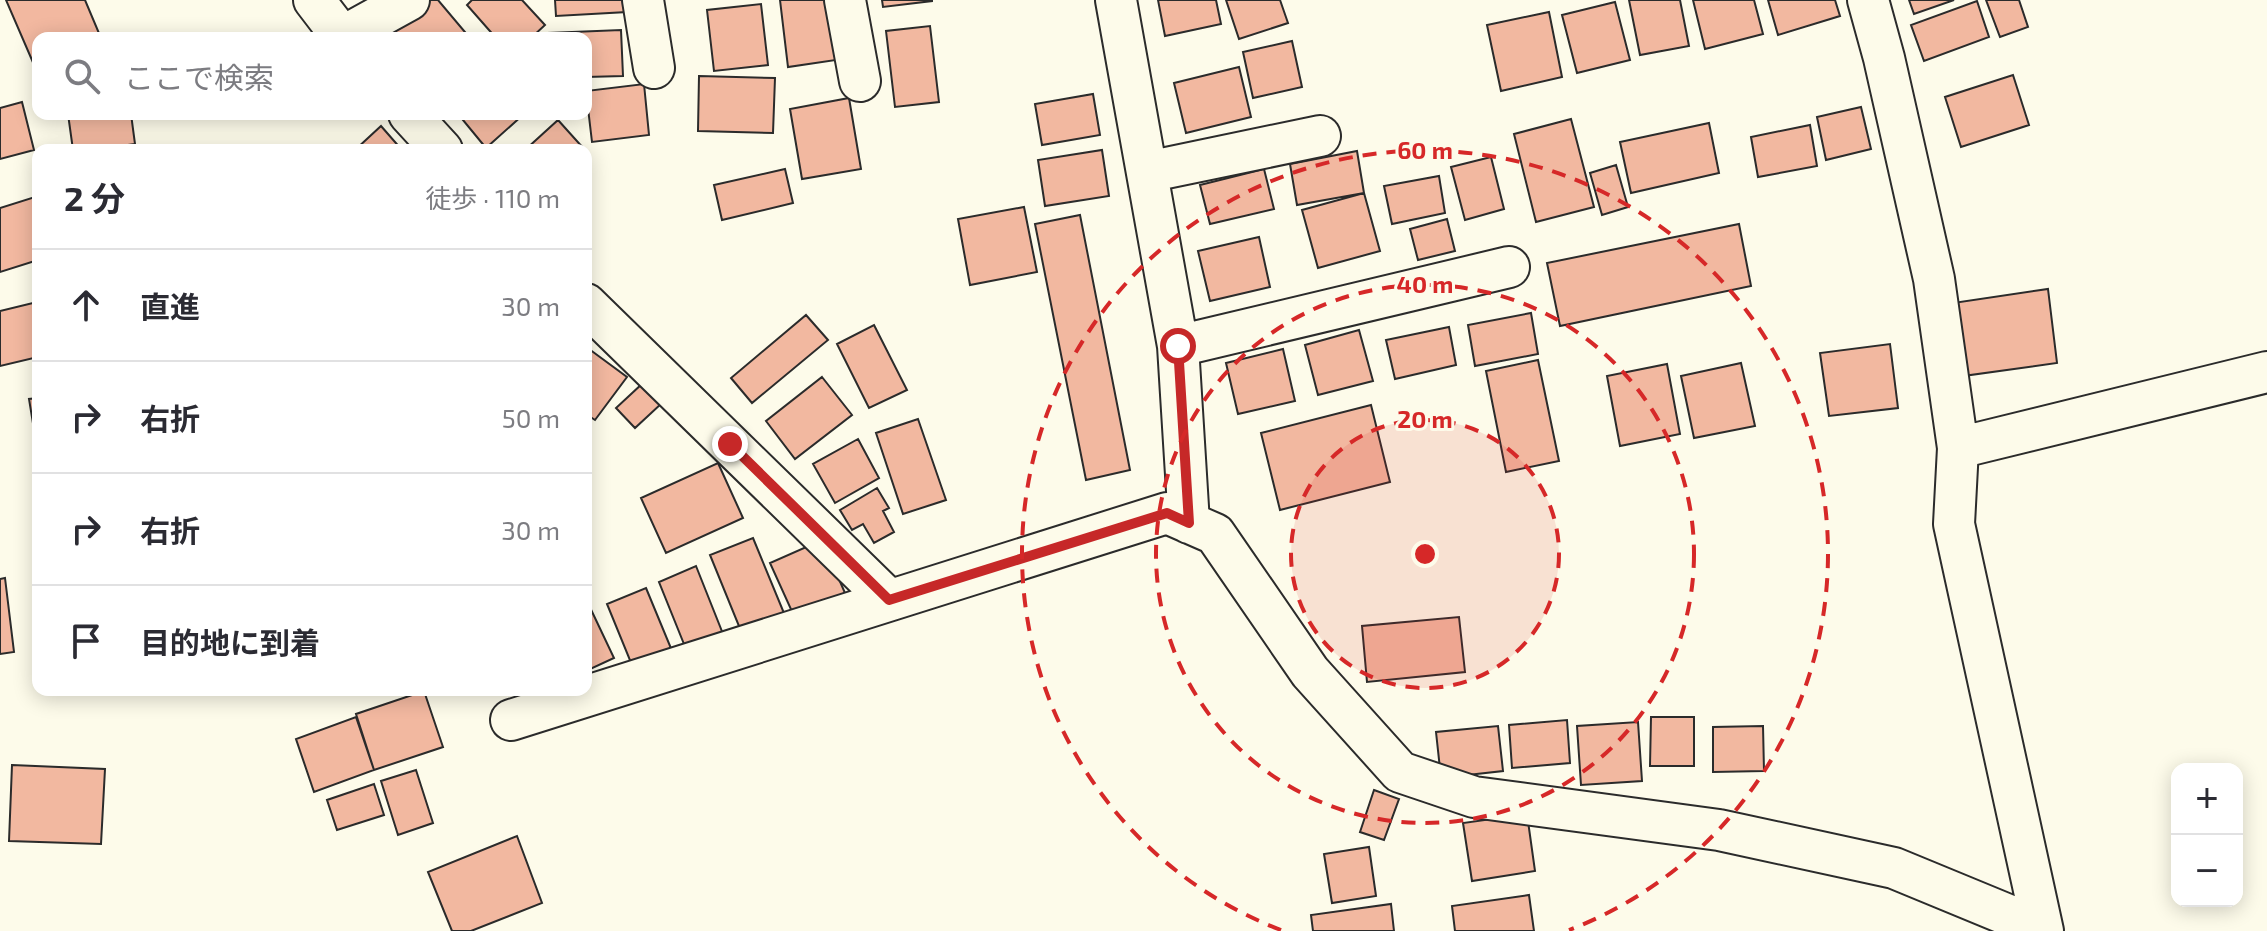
<!DOCTYPE html>
<html lang="ja">
<head>
<meta charset="utf-8">
<style>
  :root { --surface:#fff; --page:#f2f2f3; --text:#2b2b33; --muted:#7c7c81; --line:#e1e1e2 }
  body { margin:0; font-family:"Exo 2","Noto Sans JP",sans-serif; background:var(--page); color:var(--text) }
  .controls { position:absolute; right:24px; bottom:24px; display:grid; overflow:hidden; border-radius:16px; box-shadow:0 4px 20px #0003 }
  .controls button { width:72px; height:72px; display:grid; place-items:center; padding:0; border:0; border-bottom:2px solid var(--line); background:var(--surface); color:var(--text); font:40px sans-serif }
  .stop { position:absolute; width:24px; height:24px; margin:-18px; border:6px solid #c62828; border-radius:50%; background:#fff }
  .stop.end { background:#c62828; border-color:#fff; box-shadow:0 2px 8px #0008 }
  .list { margin:0; padding:0; list-style:none }
  h2 { display:flex; justify-content:space-between; align-items:center; height:104px; margin:0; padding:0 32px; font-size:34px }
  h2 small { font-size:26px; font-weight:400; color:var(--muted) }
  .list li { display:grid; grid-template-columns:52px 1fr auto; gap:24px; align-items:center; box-sizing:border-box; height:112px; padding:0 32px; border-top:2px solid var(--line) }
  .list b { display:block; font-size:30px; white-space:nowrap }
  .list em { font-size:26px; font-style:normal; color:var(--muted) }
  .icon { flex:none; width:44px; height:44px; fill:none; stroke:currentColor; stroke-width:2; stroke-linecap:round; stroke-linejoin:round }
  .map { position:relative; flex:none; width:2267px; height:931px; overflow:hidden }
  .search { position:absolute; background:var(--surface); box-shadow:0 4px 20px #0003; left:32px; top:32px; width:560px; height:88px; display:flex; align-items:center; gap:20px; box-sizing:border-box; padding:0 28px; border-radius:16px; color:var(--muted); font-size:30px }
  .panel { position:absolute; background:var(--surface); box-shadow:0 4px 20px #0003; left:32px; top:144px; width:560px; height:552px; border-radius:16px }
  .map>svg:first-child { display:block }
  .building { fill:#f2b8a0; stroke:#2b2b2b; stroke-width:2 }
  .lines { fill:none; stroke-linecap:round; stroke-linejoin:round }
  .street-casing { stroke:#2b2b2b; stroke-width:44 }
  .street { stroke:#fdfbea; stroke-width:40 }
  .route { stroke:#c62828; stroke-width:10 }
  .ring { fill:none; stroke:#d62828; stroke-width:4; stroke-dasharray:14 10 }
  .centre { fill:#d62828; stroke:#fdfbea; stroke-width:4 }
  .ring-label { font-size:24px; text-anchor:middle; font-weight:bold; fill:#d62828; stroke:#fdfbea; stroke-width:6; stroke-linejoin:round; paint-order:stroke }
</style>
</head>
<body>
<div class="map">
<svg width="2267" height="931" viewBox="0 0 2267 931">
  <rect width="100%" height="100%" fill="#fdfbea"/>
  <!-- building -->
  <path class="building" d="M6 0H85L101 38H38V74Z
    M429 0H438L470 38H392L389 34Z
    M472 0H522L545 25 531 38H496L467 5Z
    M555 0H627V12L556 16Z
    M780 0H829L836 60 788 67Z
    M882 0H932V1L883 7Z
    M1158 0H1216L1221 24 1165 36Z
    M1226 0H1280L1288 23 1239 39Z
    M1629 0H1680L1689 46 1640 55Z
    M1693 0H1754L1763 34 1705 49Z
    M1768 0H1835L1840 16 1778 35Z
    M1909 0H1954L1914 14Z
    M1986 0H2019L2028 27 2000 37Z
    M1977 1 1989 37 1924 61 1911 25Z
    M1615 2 1630 60 1577 73 1562 15Z
    M761 4 768 65 714 71 707 10Z
    M1549 12 1562 77 1501 91 1487 25Z
    M930 26 939 102 895 107 886 31Z
    M621 30 623 76 586 77V38H548V33Z
    M1292 41 1302 87 1253 98 1243 52Z
    M1239 67 1251 117 1186 133 1174 83Z
    M2013 75 2029 125 1961 147 1945 97Z
    M699 76 775 78 773 133 698 131Z
    M644 84 649 135 592 142 586 91Z
    M1093 94 1100 135 1042 145 1035 104Z
    M849 98 861 169 802 179 790 109Z
    M22 102 34 150 0 159V108Z
    M1861 107 1871 149 1826 160 1817 117Z
    M68 114H131L135 144 92 150H73Z
    M458 114H524L486 148Z
    M1571 119 1594 207 1536 222 1514 134Z
    M558 120 585 150H525Z
    M1709 123 1719 173 1631 193 1620 142Z
    M1810 125 1817 166 1758 177 1751 137Z
    M381 126 402 150H355Z
    M1102 150 1109 196 1045 206 1038 160Z
    M1357 151 1364 193 1297 205 1290 164Z
    M1491 157 1504 209 1465 220 1451 167Z
    M1616 165 1628 207 1602 215 1590 173Z
    M785 169 793 203 722 220 714 185Z
    M1264 169 1274 209 1210 224 1200 185Z
    M1439 176 1445 213 1392 224 1384 186Z
    M1364 193 1380 251 1318 268 1302 210Z
    M38 196V260L0 272V208Z
    M1024 207 1037 272 970 285 958 219Z
    M1080 215 1130 470 1086 480 1035 224Z
    M1447 219 1455 251 1418 260 1410 229Z
    M1739 224 1751 286 1560 326 1547 263Z
    M1259 237 1270 287 1210 301 1198 251Z
    M2048 289 2057 363 1963 376 1953 303Z
    M37 302 38 357 0 366V311Z
    M1531 313 1538 354 1475 366 1468 325Z
    M806 315 828 340 752 403 731 378Z
    M874 325 907 390 869 408 837 344Z
    M1449 327 1456 365 1395 379 1386 340Z
    M1359 330 1373 381 1318 395 1305 345Z
    M1890 344 1898 408 1829 416 1820 353Z
    M589 349 627 377 595 420 586 414V353Z
    M1283 349 1295 401 1238 414 1226 363Z
    M1538 360 1559 461 1506 472 1486 371Z
    M1741 363 1755 426 1694 438 1681 376Z
    M1667 364 1680 434 1620 446 1607 376Z
    M822 377 852 415 795 459 766 421Z
    M643 383 662 403 635 428 616 408Z
    M38 398V454L29 399Z
    M1371 405 1390 482 1280 510 1261 433Z
    M918 419 946 500 903 514 876 433Z
    M858 439 879 478 835 503 813 464Z
    M718 463 743 518 666 553 641 498Z
    M877 488 889 508 883 511 894 532 874 543 863 524 852 530 840 510Z
    M753 538 786 618 743 636 710 555Z
    M822 540 845 593 794 616 770 563Z
    M696 566 725 639 688 654 659 582Z
    M5 578 14 652 0 654V579Z
    M646 588 675 658 636 675 607 604Z
    M586 599 614 658 586 671Z
    M1459 617 1465 672 1367 682 1362 626Z
    M424 691 443 747 374 770 356 714Z
    M356 717 374 770 314 792 296 739Z
    M1651 717H1694V766H1650Z
    M1567 720 1570 763 1512 768 1509 725Z
    M1638 722 1642 781 1581 785 1577 726Z
    M1498 726 1503 771 1441 778 1436 732Z
    M1763 726 1764 771 1713 772V727Z
    M12 765 105 769 101 844 9 841Z
    M416 770 433 823 398 835 381 781Z
    M374 784 384 815 337 830 327 800Z
    M1374 790 1399 799 1384 840 1360 832Z
    M1527 814 1535 871 1472 881 1463 823Z
    M517 836 542 903 471 931H452L428 872Z
    M1369 847 1376 896 1332 903 1324 854Z
    M1529 895 1534 931H1455L1452 906Z
    M1391 904 1394 931H1313L1311 915Z"/>
  <g class="lines">
    <defs>
      <path id="street" d="M314 0 343 38
        M643 0 654 68
        M845 0 860 81
        M1116 0 1178 346 1189 523
        M1868 0 1884 58 1934 279 1958 448 1954 524 2043 931
        M342 37 409 0
        M409 114 442 150
        M1147 172 1320 136
        M586 304 889 600
        M1178 346 1509 267
        M1958 448 2267 372
        M511 720 1167 513 1215 534 1310 672 1400 772 1474 797 1719 830 1894 868 2042 929"/>
    </defs>
    <!-- street casing -->
    <use href="#street" class="street-casing"/>
    <!-- street -->
    <use href="#street" class="street"/>
  </g>
  <g class="lines">
    <!-- route -->
    <path class="route" d="M730 444 889 600 1167 513 1189 523 1178 346"/>
  </g>
  <!-- distance rings -->
  <circle cx="1425" cy="554" r="134" fill="#d62828" fill-opacity=".12"/>
  <g class="ring">
    <circle cx="1425" cy="554" r="134"/>
    <circle cx="1425" cy="554" r="269"/>
    <path d="M1281 930A403 403 0 1 1 1569 930"/>
  </g>
  <circle cx="1425" cy="554" r="12" class="centre"/>
  <g class="ring-label">
    <text x="1425" y="159">60 m</text>
    <text x="1425" y="293">40 m</text>
    <text x="1425" y="428">20 m</text>
  </g>
</svg>
<div class="controls">
<button>+</button>
<button>−</button>
</div>
<div class="stop" style="left:1178px;top:346px"></div>
<div class="stop end" style="left:730px;top:444px"></div>
<div class="search"><svg class="icon" aria-label="search" viewBox="0 0 24 24"><circle cx="10" cy="10" r="6"/><path d="M15 15l6 6"/></svg>ここで検索</div>
<section class="panel">
<h2>2 分<small>徒歩 · 110 m</small></h2>
<ul class="list">
<li><svg class="icon" aria-label="ahead" viewBox="0 0 24 24"><path d="M12 20V5M6 11l6-6 6 6"/></svg><div><b>直進</b></div><em>30 m</em></li>
<li><svg class="icon" aria-label="right" viewBox="0 0 24 24"><path d="M7 20v-9h11M14 6l5 5-5 5"/></svg><div><b>右折</b></div><em>50 m</em></li>
<li><svg class="icon" aria-label="right" viewBox="0 0 24 24"><path d="M7 20v-9h11M14 6l5 5-5 5"/></svg><div><b>右折</b></div><em>30 m</em></li>
<li><svg class="icon" aria-label="arrive" viewBox="0 0 24 24"><path d="M6 21V4h12l-3 4 3 4H6"/></svg><div><b>目的地に到着</b></div></li>
</ul>
</section>
</div>
</body>
</html>
